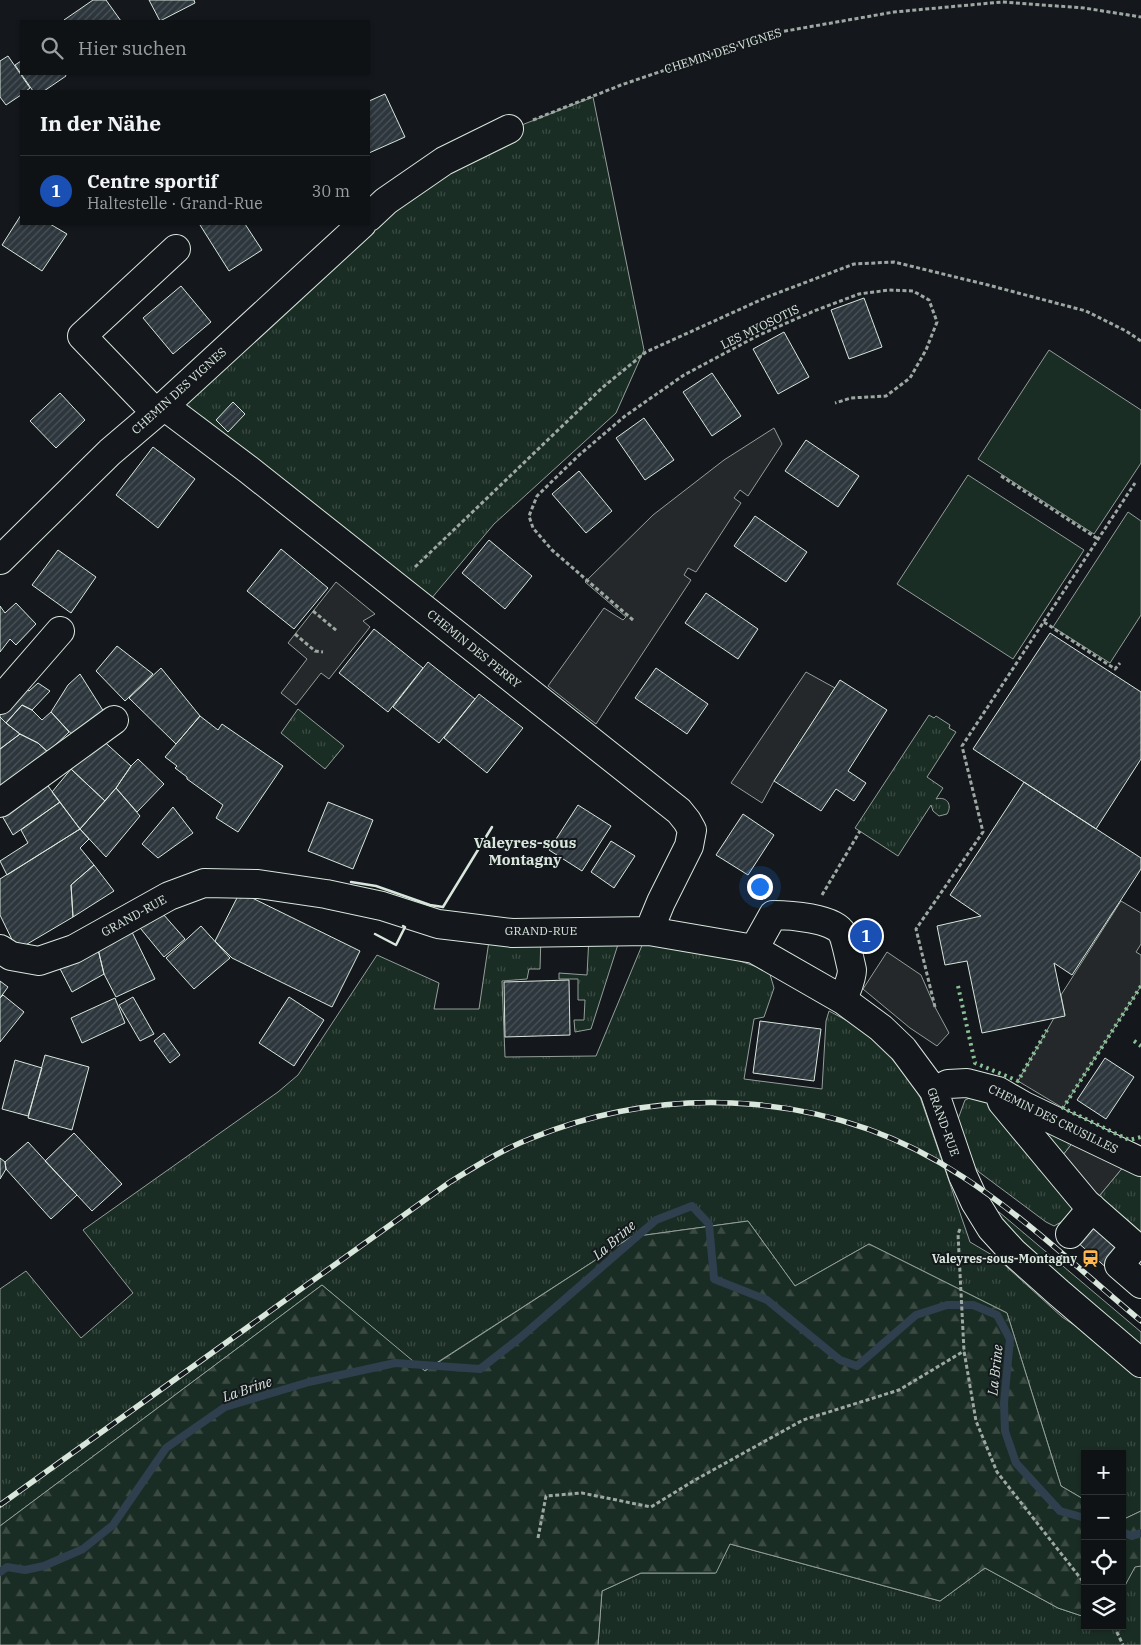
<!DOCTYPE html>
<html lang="de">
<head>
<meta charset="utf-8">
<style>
  :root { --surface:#0f1215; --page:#1d2022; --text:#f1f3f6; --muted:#9b9ea0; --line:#2f3234; --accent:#b45309 }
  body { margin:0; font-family:"IBM Plex Serif",serif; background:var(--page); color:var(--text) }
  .controls { position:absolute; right:15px; bottom:15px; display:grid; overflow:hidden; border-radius:0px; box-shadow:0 1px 4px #0004 }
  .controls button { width:45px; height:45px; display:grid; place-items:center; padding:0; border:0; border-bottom:1px solid var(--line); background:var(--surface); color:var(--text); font:25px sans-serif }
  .you { position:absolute; left:759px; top:886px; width:18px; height:18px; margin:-12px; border:4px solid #fff; border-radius:50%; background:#1a73e8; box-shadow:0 0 0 8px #1a73e833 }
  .badge { display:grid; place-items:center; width:32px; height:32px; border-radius:50%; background:var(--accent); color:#fff; font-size:16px; font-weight:700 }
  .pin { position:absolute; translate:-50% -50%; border:2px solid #fff; box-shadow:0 1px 5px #0006 }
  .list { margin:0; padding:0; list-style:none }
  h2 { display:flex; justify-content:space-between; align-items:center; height:65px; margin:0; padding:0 20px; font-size:21px }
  h2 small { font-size:16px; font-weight:400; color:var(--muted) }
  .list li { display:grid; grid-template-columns:32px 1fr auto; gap:15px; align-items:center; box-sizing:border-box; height:70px; padding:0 20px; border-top:1px solid var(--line) }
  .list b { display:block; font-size:19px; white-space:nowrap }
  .list p { margin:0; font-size:16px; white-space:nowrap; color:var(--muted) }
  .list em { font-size:16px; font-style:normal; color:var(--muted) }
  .icon { flex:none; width:28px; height:28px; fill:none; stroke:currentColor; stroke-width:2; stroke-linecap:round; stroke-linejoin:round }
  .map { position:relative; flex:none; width:1141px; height:1645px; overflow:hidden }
  .search { position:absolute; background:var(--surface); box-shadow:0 1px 4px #0004; left:20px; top:20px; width:350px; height:55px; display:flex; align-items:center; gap:12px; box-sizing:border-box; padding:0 18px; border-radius:0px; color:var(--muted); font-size:19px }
  .panel { position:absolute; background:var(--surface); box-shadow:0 1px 4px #0004; left:20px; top:90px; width:350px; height:135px; border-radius:0px }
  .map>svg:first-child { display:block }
  .grass { fill:url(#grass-tufts); stroke:#939e99 }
  .forest { fill:url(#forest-firs); stroke:#939e99 }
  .pitch { fill:#1a2d24; stroke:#939e99 }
  .parking { fill:#24282b; stroke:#939e99 }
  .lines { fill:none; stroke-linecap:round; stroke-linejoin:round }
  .stream { stroke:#2f3f4d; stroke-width:8 }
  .building { fill:url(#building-hatch); stroke:#d8e6dc }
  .minor-casing { stroke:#d8e6dc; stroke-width:30 }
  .path { stroke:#9da8a2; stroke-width:3; stroke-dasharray:4 2.5; stroke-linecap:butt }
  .minor { stroke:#14181c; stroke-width:28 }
  .rail-casing { stroke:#d8e6dc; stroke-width:5.5 }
  .rail { stroke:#14181c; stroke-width:4; stroke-dasharray:11; stroke-linecap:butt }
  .hedge { stroke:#8ac095; stroke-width:4; stroke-dasharray:2.5 4; stroke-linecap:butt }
  .wall { stroke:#d8e6dc; stroke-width:2.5 }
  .labels { text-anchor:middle; stroke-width:4; stroke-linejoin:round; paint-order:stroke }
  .street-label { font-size:12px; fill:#d8e6dc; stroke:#14181c }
  .poi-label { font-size:12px; font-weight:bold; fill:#d8e6dc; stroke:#14181c; text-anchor:end }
  .water-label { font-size:14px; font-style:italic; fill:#d8e6dc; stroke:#14181c }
  .quarter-label { font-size:15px; font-weight:bold; fill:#d8e6dc; stroke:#14181c }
</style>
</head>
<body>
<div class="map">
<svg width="1141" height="1645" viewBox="0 0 1141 1645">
  <defs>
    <pattern id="grass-tufts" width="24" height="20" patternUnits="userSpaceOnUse" patternTransform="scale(1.25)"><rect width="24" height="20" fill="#1a2d24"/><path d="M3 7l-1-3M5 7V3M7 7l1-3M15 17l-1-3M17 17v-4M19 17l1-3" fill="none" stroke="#3b4b43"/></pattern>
    <pattern id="forest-firs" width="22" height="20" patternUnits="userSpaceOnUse" patternTransform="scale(1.25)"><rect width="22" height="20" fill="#1a2d24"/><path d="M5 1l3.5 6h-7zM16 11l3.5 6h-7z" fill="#3b4b43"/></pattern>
    <pattern id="building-hatch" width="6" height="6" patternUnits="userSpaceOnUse" patternTransform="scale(1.25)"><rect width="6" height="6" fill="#2c363c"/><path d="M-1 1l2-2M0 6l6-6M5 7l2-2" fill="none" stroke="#4a5358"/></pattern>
  </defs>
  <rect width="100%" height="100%" fill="#14181c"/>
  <!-- grass -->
  <path class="grass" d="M593 97 644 350 616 413 494 524 425 606 165 406 364 224 509 130Z
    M298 709 344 746 325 769 281 733Z
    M929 715 934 718 936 716 950 725 949 728 956 732 927 777 943 788 936 799C946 796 953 804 947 814L939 816 933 811 931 805 898 856 855 828Z
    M490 934 541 935 540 969H529L527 979 502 981 505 1057 596 1056 643 943 728 957 769 971 774 988 764 1017 754 1019 744 1079 822 1089 826 1021 829 1011 859 1027 897 1064 918 1091 970 1242 997 1258 1062 1317 1141 1369V1511L1122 1520V1454H1085V1500L1061 1486 1007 1313 869 1244 795 1286 748 1221 631 1237 424 1371 322 1285 0 1526V1289L26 1271 81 1338 133 1293 83 1230 278 1092 298 1075 377 955 439 983 434 1009H479Z
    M621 935 591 1029 575 1032 574 1020H584L585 1000H578V979H559V973L587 975 589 936Z
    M979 1094 992 1101 1076 1197 1072 1216 1054 1226 1046 1222 979 1172 974 1166 958 1119 965 1100Z
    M1024 1116 1074 1141 1059 1160Z
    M1124 1166 1141 1175V1240L1095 1201Z
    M999 1212 1141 1332V1346L1020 1245 993 1213Z
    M730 1544 940 1601 985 1568 1058 1608 1085 1617V1626H1122V1591L1135 1566H1141V1645H598L602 1591 641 1573H715Z"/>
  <!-- forest -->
  <path class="forest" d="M748 1221 795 1286 869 1244 1007 1313 1061 1486 1085 1500V1617L1058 1608 985 1568 940 1601 730 1544 716 1573H641L602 1591 598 1645H0V1526L322 1285 425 1371 631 1237Z
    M1141 1511V1566L1135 1567 1122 1591V1520Z"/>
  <!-- pitch -->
  <path class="pitch" d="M1049 350 1141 410V463L1094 534 978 459Z
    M968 475 1084 550 1013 659 897 584Z
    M1128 512 1141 521V615L1110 663 1053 627Z"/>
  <!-- parking -->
  <path class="parking" d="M774 428 782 444 748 496 740 490 734 498 741 503 696 572 688 568 684 575 691 580 596 724 548 686 604 608 623 620 626 617 585 582 653 515 724 460Z
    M336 582 375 614 363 621 370 627 329 679 321 673 296 705 281 693 307 659 288 643Z
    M806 672 835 688 774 781 762 803 731 783Z
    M1121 901 1141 913V944L1136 952 1141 955V986L1063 1108 1018 1081 1054 1018 1065 1015 1061 995Z
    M887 952 921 975 935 1007 949 1033 937 1046 910 1028 863 989Z
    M1074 1141 1124 1166 1095 1201 1059 1160Z"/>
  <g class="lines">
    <!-- stream -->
    <path class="stream" d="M1122 1532 1132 1536 1141 1533
      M0 1572 7 1567 25 1570 44 1566 83 1549 113 1525 166 1448 225 1407 309 1382 395 1363 480 1369 521 1337 656 1220 692 1206 709 1224 714 1279 767 1300 840 1360 857 1366 916 1315 947 1305H973L997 1315 1010 1339 1004 1403 1005 1431 1016 1463 1060 1511 1085 1518"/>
  </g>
  <!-- building -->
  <path class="building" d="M93 0H106L121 21H66L64 20Z
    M149 0H194L195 3 160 21Z
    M8 56 30 88 26 91H21V95L6 105 0 97V61Z
    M21 61V74H65L66 76 44 91H33L15 65Z
    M385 94 405 137 369 153V101Z
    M21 215V224H50L67 234 42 271 2 245Z
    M203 224H245L262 250 229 271 200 225Z
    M181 286 211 322 173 354 143 318Z
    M864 298 882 347 849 359 831 310Z
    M784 332 809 377 778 394 753 349Z
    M712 373 741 416 712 436 683 392Z
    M60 393 85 420 56 448 30 421Z
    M233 402 245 414 228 432 216 420Z
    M644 418 674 460 645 480 616 438Z
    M806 440 859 476 838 507 785 471Z
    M153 447 195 479 158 528 116 495Z
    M579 471 612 511 586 533 552 494Z
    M755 516 807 552 786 582 734 546Z
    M489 540 532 576 505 609 462 573Z
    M281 549 328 588 294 629 247 591Z
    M58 550 96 577 71 613 32 585Z
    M706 593 758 629 738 659 685 623Z
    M16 603 36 624 16 645 10 639 0 652V606L5 613Z
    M374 629 423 668 388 712 339 673Z
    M1050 633 1141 692V759L1096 829 973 749Z
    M117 646 153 674 125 701 96 671Z
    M428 662 475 699 439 743 393 707Z
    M161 668 200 716 176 744 129 698Z
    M656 668 708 704 687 734 635 698Z
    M80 674 104 712 78 741 51 712 68 685Z
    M840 680 887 710 848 771 866 783 854 801 836 789 821 811 774 781Z
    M38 683 50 691 32 710 22 705 6 723 0 717V712L21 686 29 691Z
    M479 694 523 728 487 773 444 738Z
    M22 705 32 710 42 720 51 712 69 732 48 752 38 743 20 734 6 723Z
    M200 716 218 730 222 724 283 766 238 832 216 818 223 805 187 779V777L175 768 177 766 165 757Z
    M0 717 6 723 20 734 0 749Z
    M20 734 38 743 51 755 9 795 0 785V749Z
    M98 736 131 766 116 788 105 801 71 769Z
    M138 759 164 784 137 812 116 788 131 766Z
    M71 769 105 801 80 829 52 792Z
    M45 782 60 802 13 835 1 814Z
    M1024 782 1141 858V869L1072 975 1054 963 1065 1016 982 1033 967 961 945 965 937 926 981 916 950 895Z
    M116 788 140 816 106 857 80 829Z
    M60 802 80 829 7 875 0 861 28 843 21 830Z
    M328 802 373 820 353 869 308 851Z
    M578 805 611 826 582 871 549 850Z
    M173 807 193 833 158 858 142 844Z
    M743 814 774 835 748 875 716 855Z
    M80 829 89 839 80 848 94 865 71 885 73 917 17 950 0 915V879Z
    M611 841 635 856 614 888 591 872Z
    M94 865 114 891 73 917 71 885Z
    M240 892 360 951 332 1007 232 958 215 941Z
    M156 906 185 939 164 957 136 923Z
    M201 926 230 958 194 989 166 958Z
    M131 930 155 979 116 997 104 974 97 945Z
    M97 945 104 974 72 992 56 961Z
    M569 980 570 1035 505 1037 504 982Z
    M0 981 8 987 0 998Z
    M3 995 24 1012 0 1042V998Z
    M133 997 154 1034 140 1041 119 1005Z
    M289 997 324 1020 294 1066 259 1043Z
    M115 998 125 1023 82 1043 71 1018Z
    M760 1021 821 1029 814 1081 753 1073Z
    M164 1033 180 1055 170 1063 154 1041Z
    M45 1055 89 1067 72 1130 28 1118Z
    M1105 1058 1134 1077 1106 1119 1077 1100Z
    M15 1060 42 1068 28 1116 2 1109Z
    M74 1133 122 1184 92 1211 45 1161Z
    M28 1142 77 1195 51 1219 6 1169 5 1162Z
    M0 1158 5 1162 6 1169 0 1179Z
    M1096 1218 1129 1247 1109 1270 1076 1241Z"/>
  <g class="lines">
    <defs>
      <path id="minor" d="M369 217 386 201 444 161 509 129
        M164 406 249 470 679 811 687 821 692 830 689 846 661 902 649 931
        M156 413 82 336 176 249
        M0 560 110 452 164 406 362 224
        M0 700 60 631
        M0 803 114 720
        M0 949 11 956 39 961 74 949 169 896 204 883 258 884 326 894 382 906 438 924 512 933 649 931 754 949 843 1000 881 1028 903 1049 934 1091 963 1176 975 1202 991 1228 1013 1252 1059 1293 1141 1363
        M754 949 773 915C789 915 834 918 842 933 845 936 851 966 852 970 852 979 846 991 843 1000
        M934 1091 948 1084 967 1083 998 1091 1024 1106 1141 1162
        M998 1091 1002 1102 1086 1203 1135 1246 1119 1265 1141 1284
        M1070 1234 1092 1208"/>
    </defs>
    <!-- minor casing -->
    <use href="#minor" class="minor-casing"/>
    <!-- path -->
    <path class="path" d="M533 120 621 85 774 33 894 12 1002 2 1084 8 1141 17
      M1001 476 1098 539
      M415 567 603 387 646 352 767 297 854 264 894 262 988 285 1086 311 1126 331 1141 341
      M313 611 337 631
      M633 620 552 550 533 528 529 516 537 496 578 456 625 416 684 375 757 336 814 311 859 294 889 290 913 291 929 300 937 322 926 350 910 378 886 396 851 398 835 403
      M1044 622 1115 669 1120 663
      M295 634 315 651 323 652
      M822 895 860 831
      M935 1007 916 929 983 832 962 746 1135 483
      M960 1229 958 1234 964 1351 976 1421 997 1472 1085 1584
      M538 1538 546 1496 582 1493 651 1507 695 1480 803 1420 899 1390 964 1351
      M1114 1626 1123 1645"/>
    <!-- minor -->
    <use href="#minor" class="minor"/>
    <defs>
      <path id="rail" d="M0 1505 450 1182C476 1166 503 1149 532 1138 672 1081 836 1092 963 1177 1026 1218 1083 1273 1141 1321"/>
    </defs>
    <!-- rail casing -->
    <use href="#rail" class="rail-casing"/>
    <!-- rail -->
    <use href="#rail" class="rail"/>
    <!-- hedge -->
    <path class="hedge" d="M958 986 975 1063 1018 1081 1047 1030
      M1141 986 1063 1108 1129 1140 1141 1137
      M1134 1041 1141 1046"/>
    <!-- wall -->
    <path class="wall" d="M351 882 376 886 430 905 443 907 492 827
      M375 934 396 945 405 927 403 926"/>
  </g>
  <!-- icons -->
  <defs>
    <symbol id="station-bare" viewBox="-9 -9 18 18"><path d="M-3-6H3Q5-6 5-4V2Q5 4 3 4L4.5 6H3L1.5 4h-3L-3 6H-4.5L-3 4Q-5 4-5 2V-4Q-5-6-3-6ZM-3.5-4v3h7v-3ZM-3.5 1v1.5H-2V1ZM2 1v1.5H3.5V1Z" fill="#ffb74d" stroke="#14181c" stroke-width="2.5" paint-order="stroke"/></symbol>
  </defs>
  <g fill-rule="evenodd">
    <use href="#station-bare" x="1078" y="1246" width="25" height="25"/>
  </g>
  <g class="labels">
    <!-- street labels -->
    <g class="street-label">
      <text transform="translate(723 51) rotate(-18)" y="4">CHEMIN DES VIGNES</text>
      <text transform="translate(760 327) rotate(-26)" y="4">LES MYOSOTIS</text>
      <text transform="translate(179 391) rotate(-42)" y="4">CHEMIN DES VIGNES</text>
      <text transform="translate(474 649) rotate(39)" y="4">CHEMIN DES PERRY</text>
      <text transform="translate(134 916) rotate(-29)" y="4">GRAND-RUE</text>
      <text x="541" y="935">GRAND-RUE</text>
      <text transform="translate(1053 1119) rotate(26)" y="4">CHEMIN DES CRUSILLES</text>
      <text transform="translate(943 1122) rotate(70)" y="4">GRAND-RUE</text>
    </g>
    <!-- poi labels -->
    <g class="poi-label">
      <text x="1077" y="1263">Valeyres-sous-Montagny</text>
    </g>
    <!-- water labels -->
    <g class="water-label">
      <text transform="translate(614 1240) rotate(-41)" y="5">La Brine</text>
      <text transform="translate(995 1370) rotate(-84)" y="5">La Brine</text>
      <text transform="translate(247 1389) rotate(-19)" y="5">La Brine</text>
    </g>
    <!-- quarter labels -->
    <g class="quarter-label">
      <text x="525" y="848">Valeyres-sous<tspan x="525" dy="17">Montagny</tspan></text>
    </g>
  </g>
</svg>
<div class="controls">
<button>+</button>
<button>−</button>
<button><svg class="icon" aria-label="locate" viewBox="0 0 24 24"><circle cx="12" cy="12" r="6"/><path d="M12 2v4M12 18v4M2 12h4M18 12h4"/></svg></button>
<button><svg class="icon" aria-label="layers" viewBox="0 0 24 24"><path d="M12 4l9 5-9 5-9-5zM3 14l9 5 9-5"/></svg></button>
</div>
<div class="you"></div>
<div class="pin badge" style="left:866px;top:936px;background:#1a4fb4">1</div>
<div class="search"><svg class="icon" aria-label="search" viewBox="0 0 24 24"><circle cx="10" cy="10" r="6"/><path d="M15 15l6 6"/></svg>Hier suchen</div>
<section class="panel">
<h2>In der Nähe<small></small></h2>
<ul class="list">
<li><span class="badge" style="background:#1a4fb4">1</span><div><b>Centre sportif</b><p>Haltestelle · Grand-Rue</p></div><em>30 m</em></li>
</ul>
</section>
</div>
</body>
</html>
